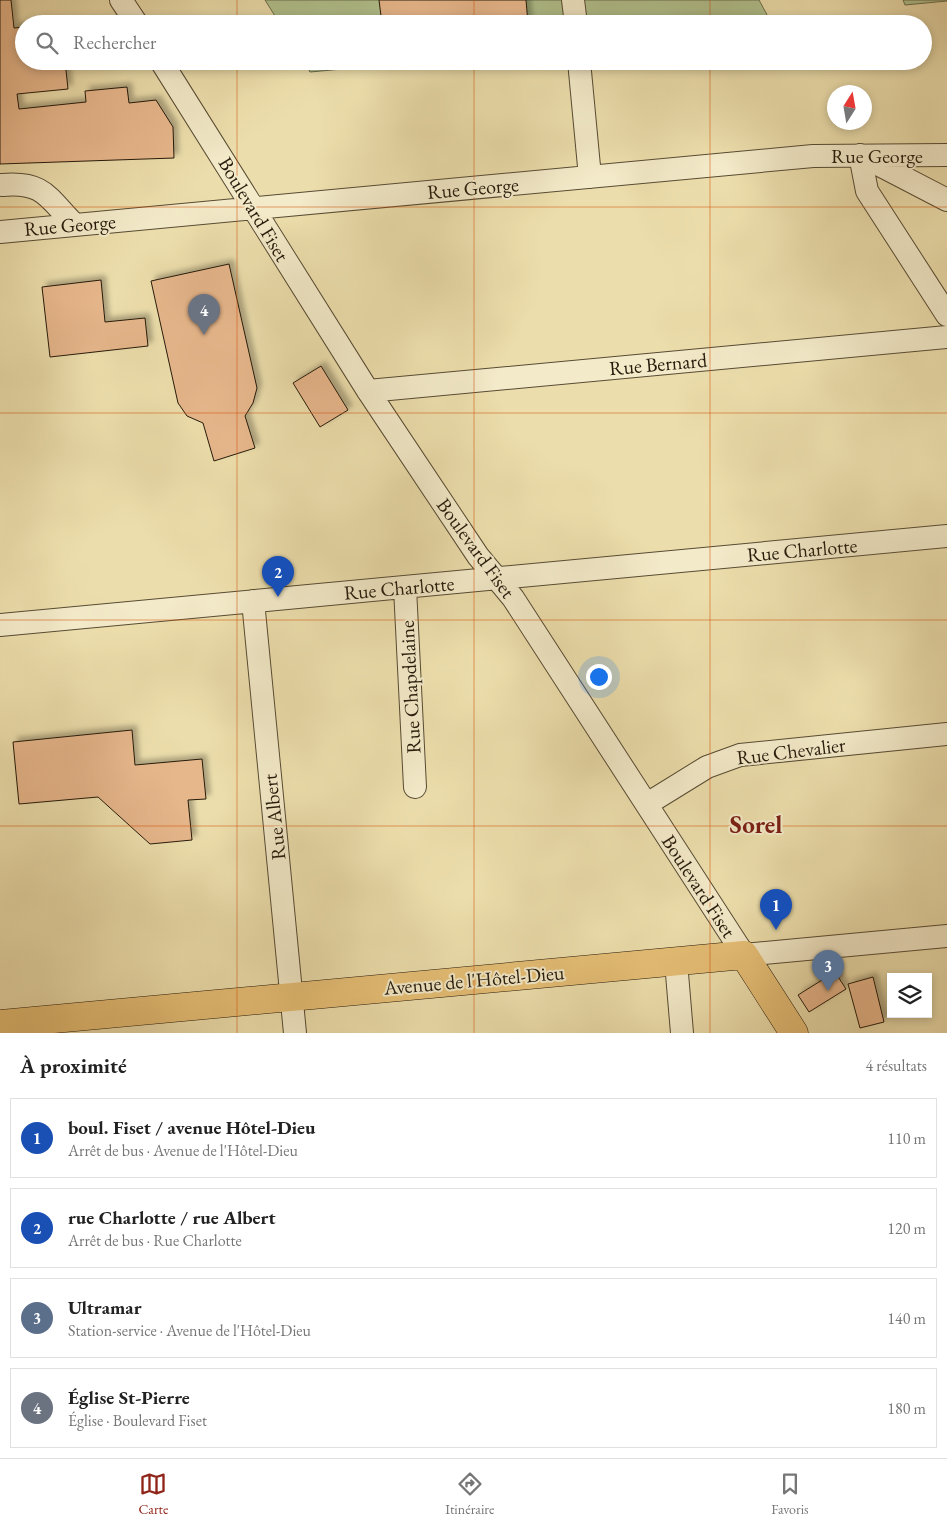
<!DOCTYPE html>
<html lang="fr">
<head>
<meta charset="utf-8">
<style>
  :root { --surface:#fff; --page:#f6f6f6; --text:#222; --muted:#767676; --line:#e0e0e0; --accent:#8f2418 }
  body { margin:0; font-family:"EB Garamond",serif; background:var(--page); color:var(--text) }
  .controls { position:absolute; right:15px; bottom:15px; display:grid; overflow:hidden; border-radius:0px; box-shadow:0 2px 8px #0003 }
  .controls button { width:45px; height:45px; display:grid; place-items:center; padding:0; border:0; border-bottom:1px solid var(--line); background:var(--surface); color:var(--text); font:25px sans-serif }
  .compass { position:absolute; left:827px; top:85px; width:45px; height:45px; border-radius:50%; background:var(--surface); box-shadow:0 2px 8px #0003; rotate:11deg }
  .you { position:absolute; left:598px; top:676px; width:18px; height:18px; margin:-12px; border:4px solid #fff; border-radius:50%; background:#1a73e8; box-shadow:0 0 0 8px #1a73e833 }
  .badge { display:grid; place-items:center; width:32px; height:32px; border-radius:50%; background:var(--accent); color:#fff; font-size:16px; font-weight:700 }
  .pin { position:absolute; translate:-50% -41px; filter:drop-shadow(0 1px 2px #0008) }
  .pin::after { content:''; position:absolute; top:26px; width:18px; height:15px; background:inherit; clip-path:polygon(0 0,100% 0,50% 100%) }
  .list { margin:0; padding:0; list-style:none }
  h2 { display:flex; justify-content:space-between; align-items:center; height:65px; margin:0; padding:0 20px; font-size:21px }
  h2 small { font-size:16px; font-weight:400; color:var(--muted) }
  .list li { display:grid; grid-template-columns:32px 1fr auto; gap:15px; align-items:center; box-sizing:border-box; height:80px; margin:0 10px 10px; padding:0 10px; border:1px solid var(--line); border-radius:0px }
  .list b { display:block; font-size:19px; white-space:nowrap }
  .list p { margin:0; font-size:16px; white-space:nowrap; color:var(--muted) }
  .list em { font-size:16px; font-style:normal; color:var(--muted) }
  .icon { flex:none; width:28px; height:28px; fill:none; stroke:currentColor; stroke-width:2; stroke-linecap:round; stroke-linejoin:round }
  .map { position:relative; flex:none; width:947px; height:1033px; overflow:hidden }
  .search { position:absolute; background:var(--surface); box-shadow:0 2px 8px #0003; left:15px; right:15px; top:15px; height:55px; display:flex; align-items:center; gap:12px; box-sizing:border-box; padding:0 18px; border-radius:28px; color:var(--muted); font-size:19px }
  .sheet { height:425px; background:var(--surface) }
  nav { display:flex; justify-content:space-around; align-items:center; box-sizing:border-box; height:70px; border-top:1px solid var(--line); background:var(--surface); font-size:14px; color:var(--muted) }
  nav a { display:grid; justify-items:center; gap:2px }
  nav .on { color:var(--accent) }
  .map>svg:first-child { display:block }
  .green { fill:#b1c28e; stroke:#6b6e4c }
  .building { fill:#e7b78c; stroke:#251a0b; filter:url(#shadow) }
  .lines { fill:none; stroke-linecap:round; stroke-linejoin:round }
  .minor-casing { stroke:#574b33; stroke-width:24 }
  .major-casing { stroke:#251a0b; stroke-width:29 }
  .minor { stroke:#f3eac9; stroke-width:22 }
  .major { stroke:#e6bf76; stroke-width:28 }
  .grid { fill:none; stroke:#d4530c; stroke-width:1; stroke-opacity:0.55 }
  .labels { text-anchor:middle; stroke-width:4; stroke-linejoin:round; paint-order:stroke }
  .street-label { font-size:20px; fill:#251a0b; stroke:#f3eac9 }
  .district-label { font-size:25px; font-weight:bold; fill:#7a1f14; stroke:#f3eac9 }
</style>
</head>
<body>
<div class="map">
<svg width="947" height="1033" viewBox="0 0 947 1033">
  <defs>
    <filter id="shadow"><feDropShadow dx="4.5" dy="-4.5" stdDeviation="2.5" flood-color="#0004"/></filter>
  </defs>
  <rect width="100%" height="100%" fill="#ecdeac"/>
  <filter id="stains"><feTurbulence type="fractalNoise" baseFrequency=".004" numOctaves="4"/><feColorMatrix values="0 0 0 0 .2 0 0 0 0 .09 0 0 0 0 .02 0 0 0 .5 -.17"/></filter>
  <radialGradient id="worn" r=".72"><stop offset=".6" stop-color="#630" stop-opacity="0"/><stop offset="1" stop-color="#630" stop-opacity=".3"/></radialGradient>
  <!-- green -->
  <path class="green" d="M265 0H759L772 24H280Z
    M903 0H947V1L905 5Z
    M304 61H429L310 72Z"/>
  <!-- building -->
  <path class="building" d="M0 0H11L14 28 24 27V61H65L68 89 17 94 19 109 86 102 85 91 127 87 129 103 156 100 173 127 174 158 0 164Z
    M379 0H526L528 23 382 24Z
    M229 264 257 388 253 403 245 416 255 448 214 461 203 423 187 416 178 403 151 281Z
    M101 280 105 322 145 318 148 346 50 357 42 287Z
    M321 366 348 410 320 427 293 383Z
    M132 730 135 765 202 759 206 799 188 800 192 840 150 844 98 797 19 804 13 742Z
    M835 972 846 989 809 1012 798 995Z
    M873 977 884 1022 860 1028 848 984Z"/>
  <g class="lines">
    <defs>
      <path id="minor" d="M121 0 137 24
        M573 0 576 24
        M161 61 368 391 478 556 513 598 744 955 947 936
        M579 61 590 177
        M860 155 867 191 947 315
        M868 159 947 200
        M2 185C44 181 48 198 75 225
        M0 232 813 156 947 155
        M368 391 947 337
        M405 588 415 787
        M253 601 295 1033
        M0 625 947 536
        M647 804 707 767 740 755 947 734
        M676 962 682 1033"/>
      <path id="major" d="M0 1024 744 955 794 1033"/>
    </defs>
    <!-- minor casing -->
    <use href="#minor" class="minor-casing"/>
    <!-- major casing -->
    <use href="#major" class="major-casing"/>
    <!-- minor -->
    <use href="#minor" class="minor"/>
    <!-- major -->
    <use href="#major" class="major"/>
  </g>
  <!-- grid -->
  <path class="grid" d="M237 0V24M474 0V24M710 0V24M237 61V1033M474 61V1033M710 61V1033M0 207H947M0 413H947M0 620H947M0 826H947"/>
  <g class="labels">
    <!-- street labels -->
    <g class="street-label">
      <text x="877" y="163">Rue George</text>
      <text transform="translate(473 188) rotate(-5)" y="7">Rue George</text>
      <text transform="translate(254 209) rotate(59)" y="7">Boulevard Fiset</text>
      <text transform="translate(70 225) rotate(-5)" y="7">Rue George</text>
      <text transform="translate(658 364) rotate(-5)" y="7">Rue Bernard</text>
      <text transform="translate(476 548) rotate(54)" y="7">Boulevard Fiset</text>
      <text transform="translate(802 550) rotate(-5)" y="7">Rue Charlotte</text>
      <text transform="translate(399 588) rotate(-5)" y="7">Rue Charlotte</text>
      <text transform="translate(410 687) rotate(-93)" y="7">Rue Chapdelaine</text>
      <text transform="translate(791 751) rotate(-7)" y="7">Rue Chevalier</text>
      <text transform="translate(274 817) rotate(-96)" y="7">Rue Albert</text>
      <text transform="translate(699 886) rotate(57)" y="7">Boulevard Fiset</text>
      <text transform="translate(474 980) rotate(-5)" y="7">Avenue de l'Hôtel-Dieu</text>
    </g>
    <!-- district labels -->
    <g class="district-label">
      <text x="756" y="833">Sorel</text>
    </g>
  </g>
  <rect width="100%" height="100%" filter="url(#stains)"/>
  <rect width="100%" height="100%" fill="url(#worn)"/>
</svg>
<div class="controls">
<button><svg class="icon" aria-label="layers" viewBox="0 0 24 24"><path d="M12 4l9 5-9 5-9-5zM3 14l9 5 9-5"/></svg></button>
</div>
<svg class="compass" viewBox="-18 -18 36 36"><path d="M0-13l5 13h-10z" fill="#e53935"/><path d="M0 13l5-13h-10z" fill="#767676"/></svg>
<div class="you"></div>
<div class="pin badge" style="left:776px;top:930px;background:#1a4fb4">1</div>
<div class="pin badge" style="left:278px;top:597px;background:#1a4fb4">2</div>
<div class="pin badge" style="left:828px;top:991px;background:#5c6f8a">3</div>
<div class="pin badge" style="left:204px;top:335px;background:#6b7280">4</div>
<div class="search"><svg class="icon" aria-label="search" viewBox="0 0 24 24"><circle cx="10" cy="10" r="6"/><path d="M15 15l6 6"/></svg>Rechercher</div>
</div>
<section class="sheet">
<h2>À proximité<small>4 résultats</small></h2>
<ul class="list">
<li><span class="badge" style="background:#1a4fb4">1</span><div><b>boul. Fiset / avenue Hôtel-Dieu</b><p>Arrêt de bus · Avenue de l'Hôtel-Dieu</p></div><em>110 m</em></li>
<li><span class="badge" style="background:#1a4fb4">2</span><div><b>rue Charlotte / rue Albert</b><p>Arrêt de bus · Rue Charlotte</p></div><em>120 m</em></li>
<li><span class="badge" style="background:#5c6f8a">3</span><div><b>Ultramar</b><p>Station-service · Avenue de l'Hôtel-Dieu</p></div><em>140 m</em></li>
<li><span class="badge" style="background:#6b7280">4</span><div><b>Église St-Pierre</b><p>Église · Boulevard Fiset</p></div><em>180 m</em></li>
</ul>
</section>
<nav>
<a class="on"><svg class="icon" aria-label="map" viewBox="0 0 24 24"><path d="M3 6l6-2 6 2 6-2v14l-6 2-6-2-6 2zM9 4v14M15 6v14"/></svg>Carte</a>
<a><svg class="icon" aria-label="directions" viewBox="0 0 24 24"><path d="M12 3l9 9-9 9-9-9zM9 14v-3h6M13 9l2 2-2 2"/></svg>Itinéraire</a>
<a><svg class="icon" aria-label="saved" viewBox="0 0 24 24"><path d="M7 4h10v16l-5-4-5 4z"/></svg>Favoris</a>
</nav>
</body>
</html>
